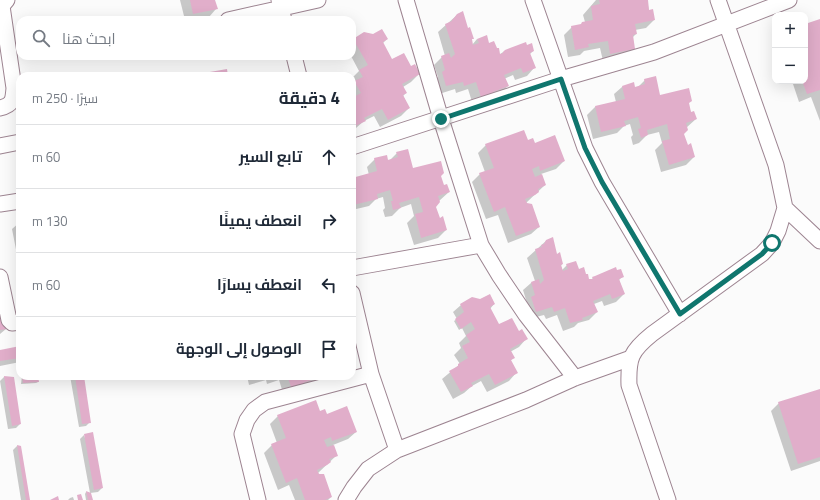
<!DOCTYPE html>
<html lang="ar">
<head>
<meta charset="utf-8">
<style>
  :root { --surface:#fff; --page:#f6f6f7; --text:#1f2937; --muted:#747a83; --line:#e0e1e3 }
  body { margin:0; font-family:"Titillium Web",Cairo,sans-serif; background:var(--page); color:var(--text); direction:rtl }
  .controls { position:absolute; right:12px; top:12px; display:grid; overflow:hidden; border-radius:8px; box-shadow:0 4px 16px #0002 }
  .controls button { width:36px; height:36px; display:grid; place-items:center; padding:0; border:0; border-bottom:1px solid var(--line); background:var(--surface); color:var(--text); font:20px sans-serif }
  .stop { position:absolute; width:12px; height:12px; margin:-9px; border:3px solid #0f766e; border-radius:50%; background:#fff }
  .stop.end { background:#0f766e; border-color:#fff; box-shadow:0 1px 4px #0008 }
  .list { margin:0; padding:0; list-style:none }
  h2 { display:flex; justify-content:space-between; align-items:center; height:52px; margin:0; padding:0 16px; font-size:17px }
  h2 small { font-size:13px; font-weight:400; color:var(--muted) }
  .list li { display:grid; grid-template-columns:26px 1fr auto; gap:12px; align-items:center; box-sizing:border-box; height:64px; padding:0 16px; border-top:1px solid var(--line) }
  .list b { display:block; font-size:15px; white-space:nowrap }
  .list em { font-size:13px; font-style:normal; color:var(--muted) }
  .icon { flex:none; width:22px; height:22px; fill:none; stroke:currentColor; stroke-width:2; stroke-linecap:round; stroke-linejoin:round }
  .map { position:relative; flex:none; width:820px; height:500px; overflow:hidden; direction:ltr }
  .search { position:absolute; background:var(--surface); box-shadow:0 4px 16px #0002; left:16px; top:16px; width:340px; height:44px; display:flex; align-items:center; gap:10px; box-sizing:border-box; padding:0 14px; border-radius:12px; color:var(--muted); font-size:15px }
  .panel { position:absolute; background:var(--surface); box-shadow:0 4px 16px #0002; left:16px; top:72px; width:340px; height:308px; border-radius:12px; direction:rtl }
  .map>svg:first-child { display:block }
  .shadow { fill:#0003 }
  .building { fill:#e1aeca }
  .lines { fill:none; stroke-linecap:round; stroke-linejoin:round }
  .minor-casing { stroke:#9d8491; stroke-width:17 }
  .minor { stroke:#fff; stroke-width:15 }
  .route { stroke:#0f766e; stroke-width:5 }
</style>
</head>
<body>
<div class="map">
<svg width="820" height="500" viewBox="0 0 820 500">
  <rect width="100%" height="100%" fill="#fbfbfb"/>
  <!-- shadow -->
  <path class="shadow" d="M180 0H214L216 9 209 17 185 20Z
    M596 0H647L649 11 654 20 646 28 635 30 636 34 632 38 634 49 626 57 603 61 600 48 584 51 580 55 568 57 564 35 572 27 580 25 585 22 583 15Z
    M457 15 472 45 477 39 489 44 499 55 503 52 527 46 533 51 529 55 534 68 527 76 515 80 513 75 504 79 508 86 500 94 473 105 468 89 456 93 455 89 439 94 434 80 438 77 434 65 442 57 445 56 438 32Z
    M820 20V121L811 97 799 102 792 81H805V25Z
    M387 39 382 44 392 61 411 68 419 74 411 82 403 87 406 93 403 96 409 108 401 116 380 127 374 116 364 121 356 128 352 131V85L354 83 352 78 359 71 351 56H352V41L354 40Z
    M645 80 660 96 688 103 691 113 696 119 686 128 683 133 687 147 694 157 686 165 661 172 655 150 662 143 659 132 647 135 639 143 633 145 631 137 633 135 630 124 624 126 617 133 593 139 587 115 595 107 616 102 614 94 622 87H638Z
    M527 141 564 161 556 169 541 174 545 185 526 203 539 227 531 234 508 243 498 215 486 219 472 182 480 174 485 172 478 153 486 145Z
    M397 153 412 169 440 176 443 186 449 192 439 201 435 206 439 220 446 230 438 238 414 245 407 223 414 216 411 204 400 208 392 216 385 217 383 210 385 208 383 197 376 199 369 206 352 210V179L369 175 367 167 375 159 390 160Z
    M20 222V270L12 229Z
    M547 240 562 264 561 266 562 270 567 265 578 270 589 281 593 278 623 276 619 280 624 294 616 302 604 306 602 301 594 304 597 312 589 320 578 323 574 327 563 331 557 315 546 319 544 315 528 319 524 306 527 303 523 290 531 283 535 281 527 258Z
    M0 301 6 329 0 334Z
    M494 304 490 309 499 326 518 333 526 339 519 347 510 352 513 358 510 361 516 373 509 381 487 392 481 381 472 386 464 393 453 399 442 379 460 364 454 355 461 348 459 343 466 336 462 328 459 330 454 321 457 319 453 312 461 305Z
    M20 347V362L0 366V351Z
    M22 376H37L38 382 36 383 21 384Z
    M53 376H67L54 379Z
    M70 376H83L90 422 86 426 79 427Z
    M247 376H318V377L311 385 284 396 279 380 267 384 266 380 249 385Z
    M4 377 13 378 20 424 16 428 8 429 0 381Z
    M820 390V461L791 471 771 411 779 403Z
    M319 412 356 432 348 439 333 445 337 455 318 473 331 497 328 500H295L289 485 278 490 264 453 272 445 277 443 270 424 278 416Z
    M84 435 102 488 98 492 90 493 80 439Z
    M17 446 20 447 29 500H21L13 450Z
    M86 492 90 493 92 500H86L85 494Z
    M73 497 74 500H68L70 498Z"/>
  <!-- building -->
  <path class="building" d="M190 0H215L218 9 193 14Z
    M599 0H648L649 10 653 9 655 20 635 24 637 34 633 35 635 49 610 54 608 41 588 44 589 47 575 50 571 26 581 24 582 22 593 20 591 6 600 4Z
    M463 11 468 28 470 27 474 39H472L473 45 479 43 477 39 487 35 489 43 494 41 497 48H499L500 54 503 53V52L505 50 526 42 527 45 532 43 534 51 530 53 536 68 523 73 521 68 504 75 509 86 493 92 494 94 481 97 476 82 464 86 463 82 446 86 442 72 445 70 441 56 449 53 451 58 455 54 445 24 452 21V20L454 18 457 14Z
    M820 19V90L807 94 802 81H805V51L808 50 805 44V24Z
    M382 29 388 39 383 42 392 59 404 53 411 66 415 64 420 74 402 84 407 93 403 95 410 108 388 120 382 109 364 118 366 121 353 127 352 125V98L361 93 354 81 363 77 359 70 368 65 353 39 364 32 373 34Z
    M227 69 228 76H205L204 73Z
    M656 76 660 95 689 88 692 101 689 103 691 112 694 111 697 119 686 123 688 130 684 134 688 145 691 143 695 157 669 165 662 141 670 139 667 124 647 130 648 135 641 138 638 129 641 128 638 117 624 121 626 126 601 132 595 106 625 99 622 86 634 82 635 87 645 84 644 79Z
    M524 130 528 140 533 138 535 143 555 135 565 161 540 171 539 166 532 169 535 177 542 174 546 185 538 189 539 192 535 195 525 199 527 203 532 204 540 227 516 236 505 207 494 212 479 173 494 168 485 144Z
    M408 149 413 168 441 161 444 173 441 176 444 185 447 184 450 192 438 196 440 202 436 207 440 218 443 216 447 230 421 238 415 214 423 212 419 197 399 203 401 208 393 210 391 201H393L390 190 377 194 378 199 353 205 352 199V178L377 171 374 158 387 155 388 160 398 157 396 152Z
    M20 221V232H19L17 222Z
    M553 237 557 254 560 252 563 264 561 265 563 271 568 269 566 264 576 261 579 269 584 267 586 274H588L589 279H593L592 277 595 276 616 267 617 270 621 269 624 277 619 279 625 294 612 299 610 294 593 301 598 312 582 318 583 320 570 323 565 308 554 312 552 307 536 312 531 297 535 295 531 282 539 279 540 284 544 280 535 249 542 247 541 245 544 244 546 240Z
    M490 294 495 304 490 307 499 324 512 318 519 331 522 329 528 339 510 349 515 358 511 360 518 373 495 385 489 374 471 383 473 386 461 392 449 371 458 366V364L468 358 462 346 470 342 466 335 475 329 471 322 461 329 455 319 464 312 460 304 472 297 480 299Z
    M0 300 7 329 0 330Z
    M20 346V358L0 361V350Z
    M4 376 14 377 21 424 12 426Z
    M22 376H38L39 382 23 383Z
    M75 376H84L91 423 82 424Z
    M287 376H319L320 377 303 383 304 385 292 389Z
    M820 389V457L798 464 778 402Z
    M316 400 320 411 325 409 327 414 347 406 357 432 332 441 331 437 324 440 327 447 334 445 338 456 329 459 331 462 327 465 317 470 319 474H324L332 497 325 500H305L297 478 286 483 271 444 286 438 277 415Z
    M93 432 103 488 94 490 84 434Z
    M17 445 21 446 30 500H26Z
    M86 491 91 493 93 500H88Z
    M81 494 83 500H78L77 495Z
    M58 496 59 500H50Z"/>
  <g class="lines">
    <defs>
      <path id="minor" d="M279 0 284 20
        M406 0 441 119 481 245 499 275 526 315 575 378
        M533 0 585 148 602 182 680 314
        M228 20 318 0
        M294 56 299 76
        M0 108C13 105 13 100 14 88L2 6 7 0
        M0 146 20 142
        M352 147 561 79 654 52 789 0
        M0 204 20 201
        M785 208 820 241
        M352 268 481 245
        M0 277 9 320 12 323 20 322
        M352 293 371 374 397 450
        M258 500 242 434 247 420 254 410 265 402 371 374
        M346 500 354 487 368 469 397 450 526 400 575 378 631 358
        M668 500 629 385C628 358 631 351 652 334L762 254 772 243 778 231 785 208 776 165 718 0"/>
    </defs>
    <!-- minor casing -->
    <use href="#minor" class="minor-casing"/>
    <!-- minor -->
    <use href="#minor" class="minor"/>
  </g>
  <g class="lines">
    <!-- route -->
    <path class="route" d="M441 119 561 79 585 148 602 182 680 314 762 254 772 243"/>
  </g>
</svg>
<div class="controls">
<button>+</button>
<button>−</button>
</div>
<div class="stop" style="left:772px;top:243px"></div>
<div class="stop end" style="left:441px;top:119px"></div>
<div class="search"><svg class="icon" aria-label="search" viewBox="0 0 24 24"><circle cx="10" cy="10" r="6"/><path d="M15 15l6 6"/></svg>ابحث هنا</div>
<section class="panel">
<h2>4 دقيقة<small>سيرًا · 250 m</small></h2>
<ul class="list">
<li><svg class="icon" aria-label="ahead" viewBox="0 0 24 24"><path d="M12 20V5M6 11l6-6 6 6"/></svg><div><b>تابع السير</b></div><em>60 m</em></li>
<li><svg class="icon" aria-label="right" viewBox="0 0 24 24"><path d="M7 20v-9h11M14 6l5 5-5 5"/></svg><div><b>انعطف يمينًا</b></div><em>130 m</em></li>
<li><svg class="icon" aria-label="left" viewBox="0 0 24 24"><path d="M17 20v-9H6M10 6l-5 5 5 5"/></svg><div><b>انعطف يسارًا</b></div><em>60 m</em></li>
<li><svg class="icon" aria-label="arrive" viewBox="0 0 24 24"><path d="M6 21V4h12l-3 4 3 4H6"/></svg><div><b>الوصول إلى الوجهة</b></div></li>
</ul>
</section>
</div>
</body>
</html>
